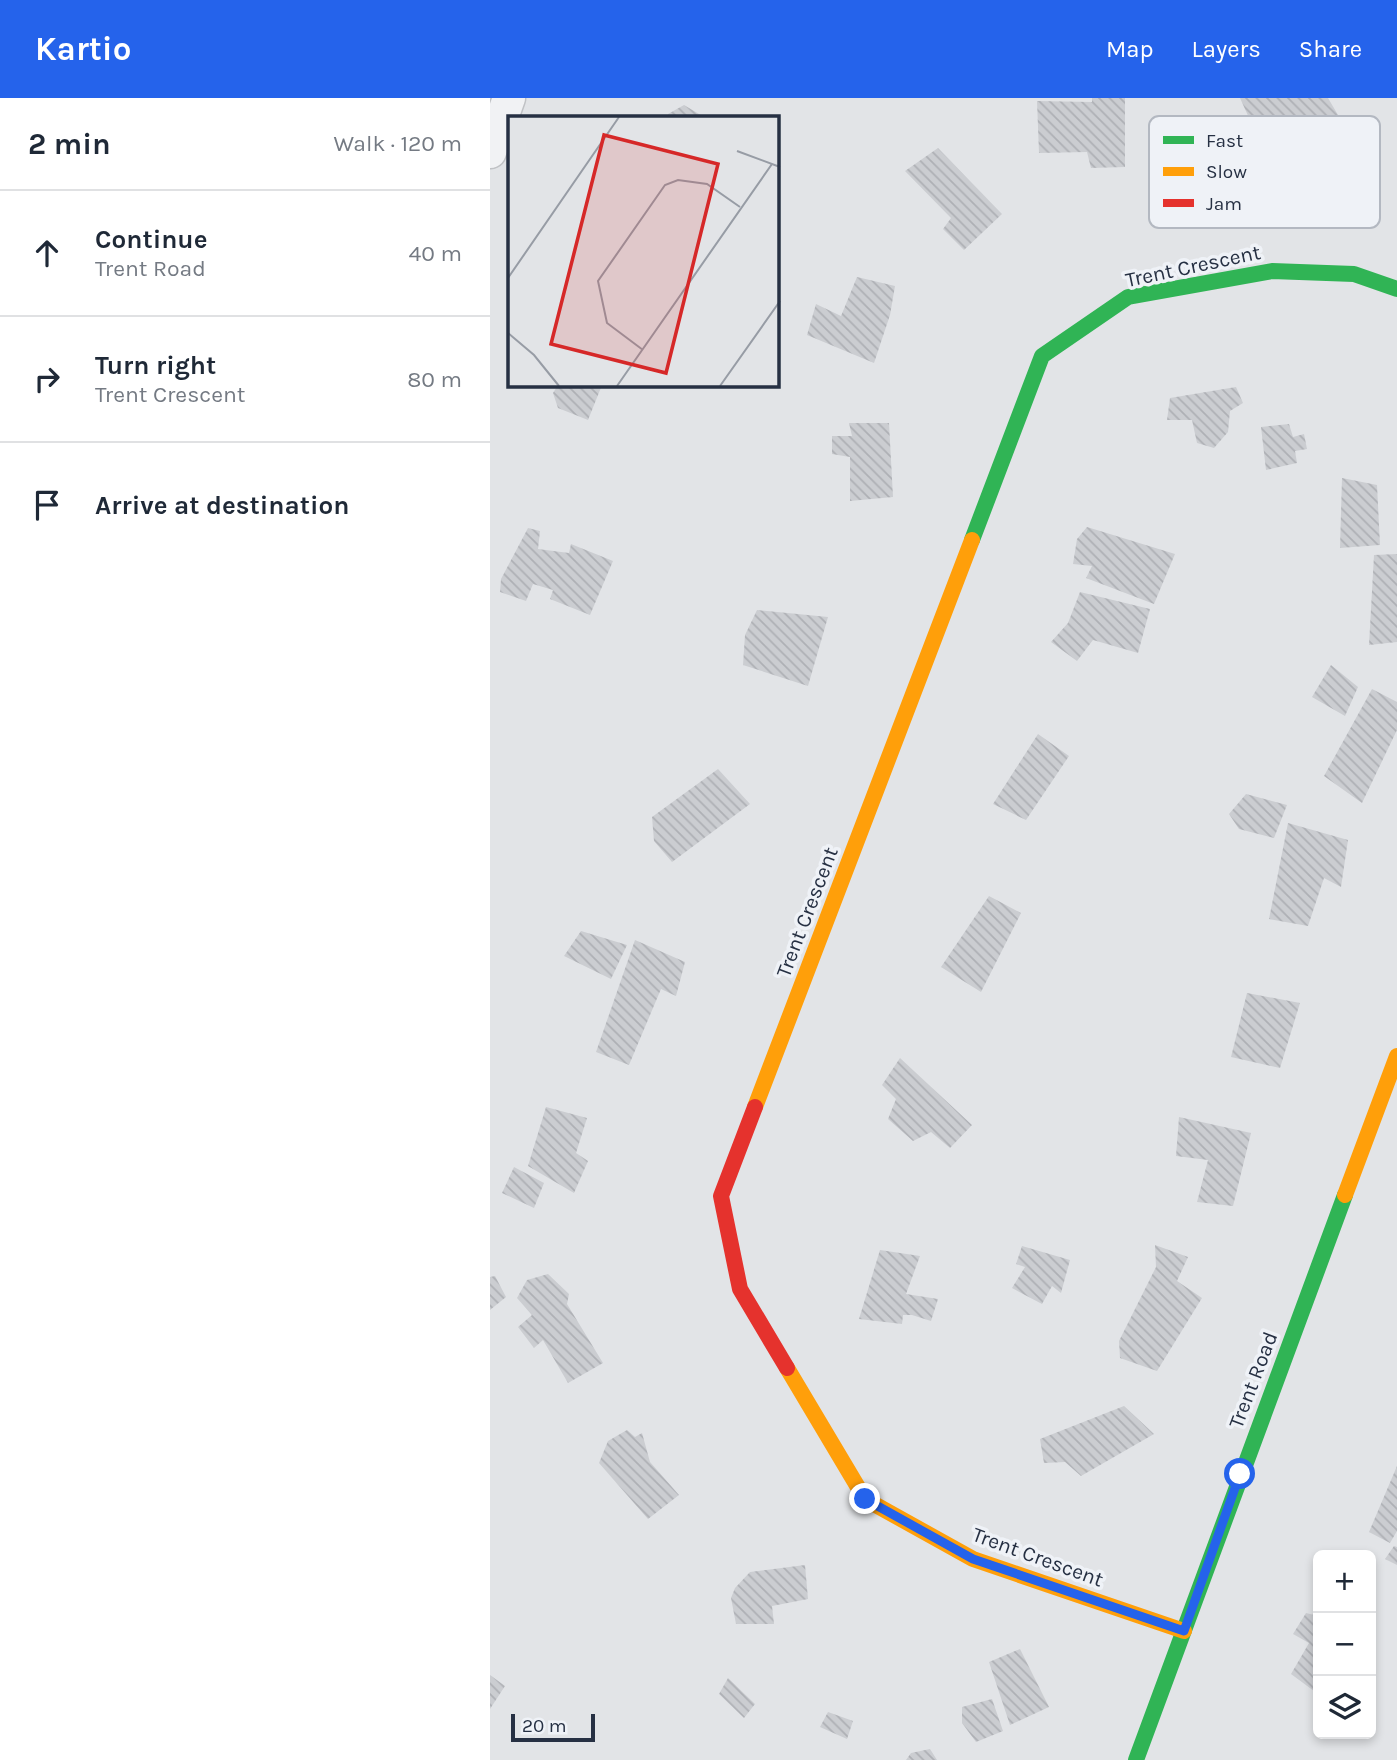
<!DOCTYPE html>
<html lang="en">
<head>
<meta charset="utf-8">
<style>
  :root { --surface:#fff; --page:#f6f6f7; --text:#1f2937; --muted:#747a83; --line:#e0e1e3; --accent:#2563eb }
  body { margin:0; font-family:Karla,sans-serif; background:var(--page); color:var(--text) }
  .controls { position:absolute; right:21px; bottom:21px; display:grid; overflow:hidden; border-radius:10px; box-shadow:0 4px 10px #0003 }
  .controls button { width:63px; height:63px; display:grid; place-items:center; padding:0; border:0; border-bottom:2px solid var(--line); background:var(--surface); color:var(--text); font:35px sans-serif }
  .scale { position:absolute; left:21px; bottom:18px; width:84px; box-sizing:border-box; padding-left:7px; border:4px solid #263043; border-top:0; font-size:19px; line-height:24px; white-space:nowrap; color:#263043; -webkit-text-stroke:5px #eff2f7; paint-order:stroke }
  .stop { position:absolute; width:21px; height:21px; margin:-16px; border:5px solid #2563eb; border-radius:50%; background:#fff }
  .stop.end { background:#2563eb; border-color:#fff; box-shadow:0 2px 7px #0008 }
  .list { margin:0; padding:0; list-style:none }
  h2 { display:flex; justify-content:space-between; align-items:center; height:91px; margin:0; padding:0 28px; font-size:30px }
  h2 small { font-size:23px; font-weight:400; color:var(--muted) }
  .list li { display:grid; grid-template-columns:46px 1fr auto; gap:21px; align-items:center; box-sizing:border-box; height:126px; padding:0 28px; border-top:2px solid var(--line) }
  .list b { display:block; font-size:26px; white-space:nowrap }
  .list p { margin:0; font-size:23px; white-space:nowrap; color:var(--muted) }
  .list em { font-size:23px; font-style:normal; color:var(--muted) }
  .icon { flex:none; width:38px; height:38px; fill:none; stroke:currentColor; stroke-width:2; stroke-linecap:round; stroke-linejoin:round }
  .map { position:relative; flex:none; width:907px; height:1662px; overflow:hidden }
  header { display:flex; align-items:center; gap:42px; box-sizing:border-box; height:98px; padding:0 35px; background:var(--accent); color:#fff }
  header strong { font-size:33px }
  nav { display:flex; gap:38px; margin-inline-start:auto; font-size:24px }
  main { display:flex }
  aside { flex:1; background:var(--surface) }
  .map>svg:first-child { display:block }
  .building { fill:url(#building-back-hatch) }
  .lines { fill:none; stroke-linecap:round; stroke-linejoin:round }
  .street-casing { stroke:#c0c2c5; stroke-width:35 }
  .street { stroke:#f1f2f4; stroke-width:32 }
  .fast { stroke:#30b455; stroke-width:16 }
  .slow { stroke:#ff9f0a; stroke-width:16 }
  .jam { stroke:#e5322d; stroke-width:16 }
  .route { stroke:#2563eb; stroke-width:9 }
  .labels { text-anchor:middle; stroke-width:7; stroke-linejoin:round; paint-order:stroke }
  .street-label { font-size:21px; fill:#263043; stroke:#eff2f7 }
  .inset-road { fill:none; stroke:#979ca5; stroke-width:2 }
  .view { fill:#d62828; fill-opacity:0.15; stroke:#d62828; stroke-width:3.5 }
  .inset-edge { fill:none; stroke:#263043; stroke-width:3.5 }
  .key { fill:#eff2f7; stroke:#b3b8c1; stroke-width:2 }
  .key-label { font-size:19px; fill:#263043 }
</style>
</head>
<body>
<header>
<strong>Kartio</strong>
<nav><a>Map</a><a>Layers</a><a>Share</a></nav>
</header>
<main>
<aside>
<h2>2 min<small>Walk · 120 m</small></h2>
<ul class="list">
<li><svg class="icon" aria-label="ahead" viewBox="0 0 24 24"><path d="M12 20V5M6 11l6-6 6 6"/></svg><div><b>Continue</b><p>Trent Road</p></div><em>40 m</em></li>
<li><svg class="icon" aria-label="right" viewBox="0 0 24 24"><path d="M7 20v-9h11M14 6l5 5-5 5"/></svg><div><b>Turn right</b><p>Trent Crescent</p></div><em>80 m</em></li>
<li><svg class="icon" aria-label="arrive" viewBox="0 0 24 24"><path d="M6 21V4h12l-3 4 3 4H6"/></svg><div><b>Arrive at destination</b></div></li>
</ul>
</aside>
<div class="map">
<svg width="907" height="1662" viewBox="0 0 907 1662">
  <defs>
    <pattern id="building-back-hatch" width="6" height="6" patternUnits="userSpaceOnUse" patternTransform="scale(1.75)"><rect width="6" height="6" fill="#cbcdd1"/><path d="M-1 5l2 2M0 0l6 6M5-1l2 2" fill="none" stroke="#aeb0b5"/></pattern>
  </defs>
  <rect width="100%" height="100%" fill="#e2e4e7"/>
  <!-- building -->
  <path class="building" d="M602 0H635V69L601 70 597 54 549 55 547 3 602 4Z
    M750 0H838L848 17 818 33 812 26 769 42Z
    M194 7 214 19H178V16Z
    M448 50 512 116 474 152 453 131 461 120 415 73Z
    M367 179 405 188 400 217 384 265 317 237 326 206 351 218Z
    M68 287H112L98 322 68 310 63 295Z
    M746 289 753 305 740 313 738 334 724 350 707 345 702 322H677L680 300Z
    M359 325H399L403 399 360 403V359L342 356V338H362Z
    M799 326 803 339 814 336 817 351 805 353 807 365 776 372 771 329Z
    M852 380 887 387 890 447 850 450Z
    M597 429 685 456 664 506 596 480 602 468 583 466 587 441Z
    M38 430 50 433 48 451 79 455 81 446 123 463 100 517 60 501 63 492 43 486 36 503 10 494 11 481Z
    M907 456V544L879 547 884 457Z
    M590 494 660 511 648 555 603 542 587 563 561 544 578 525Z
    M267 512 338 519 318 588 253 567 255 537Z
    M841 567 868 589 855 618 822 599Z
    M882 591 907 604V632L872 705 834 678Z
    M548 636 579 658 536 722 503 706Z
    M228 671 260 706 182 764 164 743 162 719Z
    M756 696 797 707 784 740 749 731 739 716Z
    M798 725 858 742 851 789 834 780 818 828 779 821Z
    M499 798 531 815 491 894 451 869Z
    M91 833 137 847 121 881 74 858Z
    M145 842 195 864 186 898 171 891 139 967 106 954Z
    M757 895 810 905 790 970 741 959Z
    M410 960 482 1027 460 1050 441 1034 423 1043 398 1021 406 1001 392 987Z
    M56 1009 97 1020 86 1055 98 1063 84 1095 38 1068Z
    M689 1019 761 1035 743 1108 707 1104 718 1062 686 1058Z
    M24 1069 54 1085 44 1110 12 1095Z
    M665 1147 698 1159 687 1183 712 1200 667 1273 630 1260 629 1243 666 1169Z
    M532 1148 580 1162 571 1195 562 1188 552 1206 522 1190 535 1169 526 1166Z
    M390 1152 430 1158 416 1196 448 1201 441 1223 422 1217H413L412 1226 369 1221Z
    M58 1176 79 1196 77 1206 113 1265 78 1285 53 1242 44 1250 28 1229 42 1217 27 1200 37 1182Z
    M5 1178 16 1199 0 1212V1179Z
    M634 1308 664 1336 591 1378 575 1364 554 1365 550 1341Z
    M137 1332 145 1339 152 1335 160 1364 189 1397 158 1421 109 1365 118 1343Z
    M907 1368V1433L900 1445 879 1434Z
    M904 1448 907 1449V1467L895 1461Z
    M315 1467 318 1501 282 1508 284 1526H246L241 1500 245 1490 260 1474Z
    M816 1515 828 1518V1596L801 1576 819 1545 803 1536Z
    M530 1551 559 1609 520 1627 499 1564Z
    M0 1577 15 1588 0 1611Z
    M238 1580 265 1606 254 1620 229 1596Z
    M502 1601 513 1633 486 1644 472 1625V1609Z
    M338 1614 363 1623 357 1641 330 1629Z
    M440 1651 447 1662H416L421 1655Z"/>
  <g class="lines">
    <defs>
      <path id="street" d="M0 54 19 0"/>
    </defs>
    <!-- street casing -->
    <use href="#street" class="street-casing"/>
    <!-- street -->
    <use href="#street" class="street"/>
    <!-- fast -->
    <path class="fast" d="M482 442 552 258 638 199 782 173 864 176 907 191
      M646 1662 855 1097"/>
    <!-- slow -->
    <path class="slow" d="M265 1009 482 442
      M855 1097 907 958
      M297 1270 375 1401 483 1461 694 1533"/>
    <!-- jam -->
    <path class="jam" d="M265 1009 231 1098 250 1191 297 1270"/>
  </g>
  <g class="lines">
    <!-- route -->
    <path class="route" d="M375 1401 483 1461 694 1533 750 1376"/>
  </g>
  <g class="labels">
    <!-- street labels -->
    <g class="street-label">
      <text transform="translate(703 168) rotate(-12)" y="7">Trent Crescent</text>
      <text transform="translate(317 814) rotate(-69)" y="7">Trent Crescent</text>
      <text transform="translate(763 1282) rotate(-69)" y="7">Trent Road</text>
      <text transform="translate(548 1459) rotate(20)" y="7">Trent Crescent</text>
    </g>
  </g>
  <!-- overview -->
  <g transform="translate(18 18)">
    <rect width="271" height="271" fill="#e2e4e7"/>
    <path class="inset-road" d="M229 35 272 51M0 162 111 1M0 217 26 239 51 270M135 234 99 207 90 165 157 69 170 64 199 68 232 91M109 270 264 48M212 270 272 185"/>
    <path class="view" d="M96 19 210 48 158 257 43 228Z"/>
    <rect width="271" height="271" class="inset-edge"/>
  </g>
  <!-- legend -->
  <rect x="659" y="18" width="231" height="112" rx="10" class="key"/>
  <rect x="673" y="38" width="31" height="8" fill="#30b455"/>
  <rect x="673" y="69" width="31" height="9" fill="#ff9f0a"/>
  <rect x="673" y="101" width="31" height="8" fill="#e5322d"/>
  <g class="key-label">
    <text x="716" y="49">Fast</text>
    <text x="716" y="80">Slow</text>
    <text x="716" y="112">Jam</text>
  </g>
</svg>
<div class="controls">
<button>+</button>
<button>−</button>
<button><svg class="icon" aria-label="layers" viewBox="0 0 24 24"><path d="M12 4l9 5-9 5-9-5zM3 14l9 5 9-5"/></svg></button>
</div>
<div class="scale">20 m</div>
<div class="stop" style="left:750px;top:1376px"></div>
<div class="stop end" style="left:375px;top:1401px"></div>
</div>
</main>
</body>
</html>
